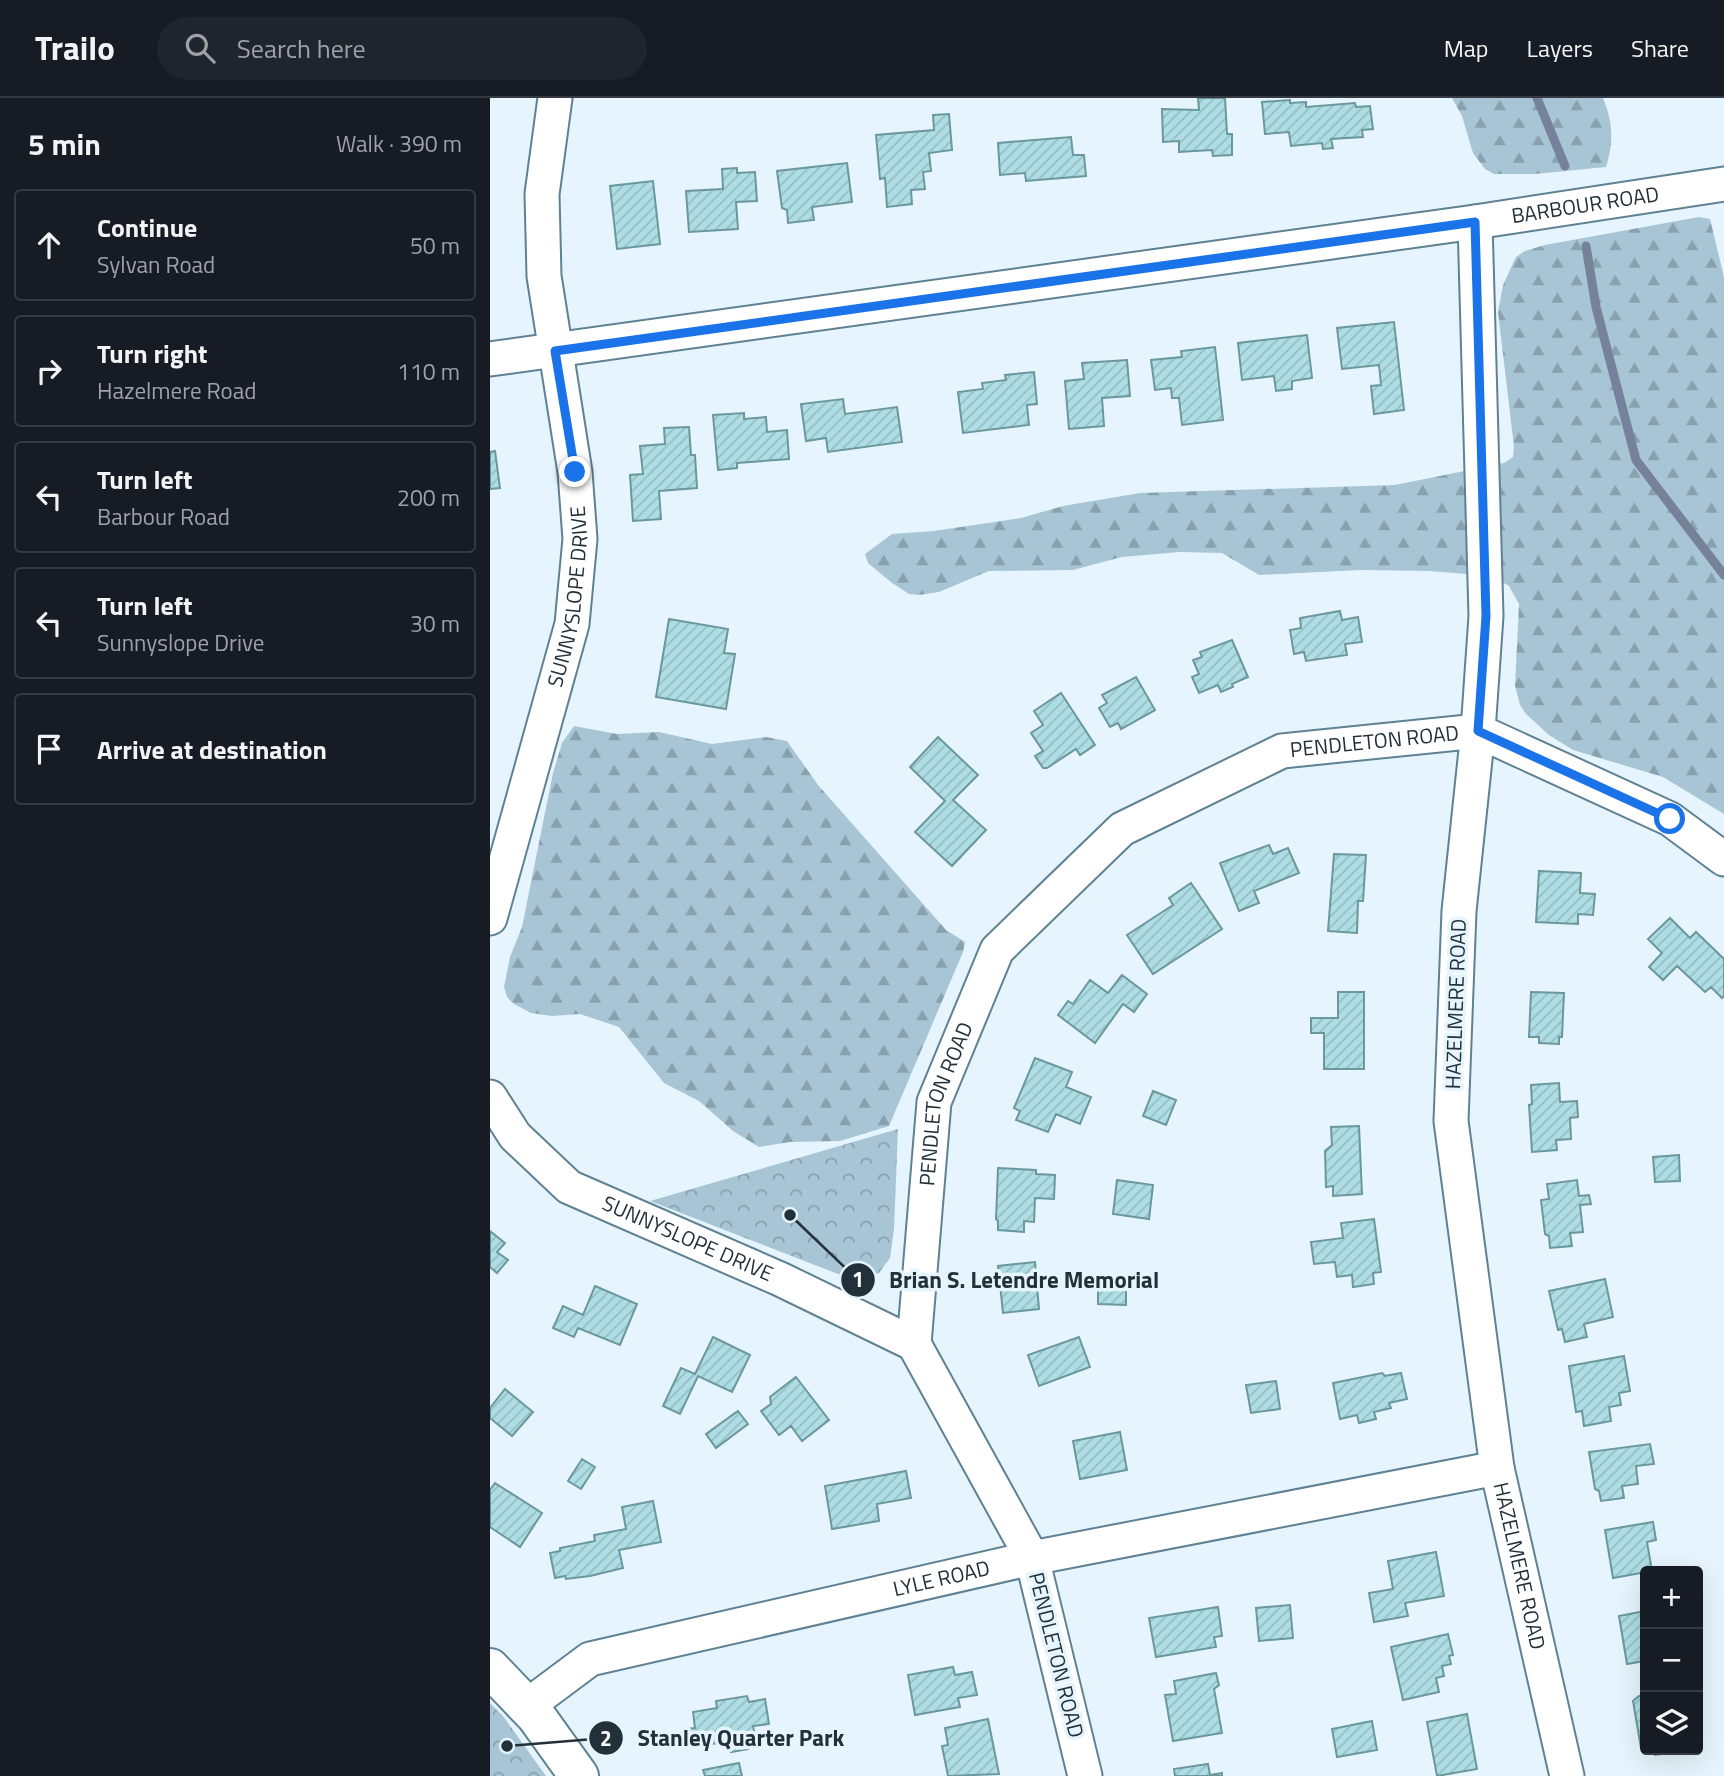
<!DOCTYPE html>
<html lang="en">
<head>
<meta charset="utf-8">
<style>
  :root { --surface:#171b24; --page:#20242c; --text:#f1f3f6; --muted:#9ea1a6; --line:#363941 }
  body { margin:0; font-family:"Titillium Web",sans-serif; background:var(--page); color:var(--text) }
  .controls { position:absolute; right:21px; bottom:21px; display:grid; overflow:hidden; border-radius:7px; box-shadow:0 7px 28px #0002 }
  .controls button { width:63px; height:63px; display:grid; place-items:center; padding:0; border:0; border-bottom:2px solid var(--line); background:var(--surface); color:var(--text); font:35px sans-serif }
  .stop { position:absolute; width:21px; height:21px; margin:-16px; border:5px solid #1a73e8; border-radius:50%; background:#fff }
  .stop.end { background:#1a73e8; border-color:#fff; box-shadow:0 2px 7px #0008 }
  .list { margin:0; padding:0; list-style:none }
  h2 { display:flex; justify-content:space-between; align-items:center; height:91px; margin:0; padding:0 28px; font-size:30px }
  h2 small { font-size:23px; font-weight:400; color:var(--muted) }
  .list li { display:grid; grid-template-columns:46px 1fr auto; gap:21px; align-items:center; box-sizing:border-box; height:112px; margin:0 14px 14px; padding:0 14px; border:2px solid var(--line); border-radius:7px }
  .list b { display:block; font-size:26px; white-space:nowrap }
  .list p { margin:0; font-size:23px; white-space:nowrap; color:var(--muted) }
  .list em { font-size:23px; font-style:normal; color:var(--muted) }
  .icon { flex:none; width:38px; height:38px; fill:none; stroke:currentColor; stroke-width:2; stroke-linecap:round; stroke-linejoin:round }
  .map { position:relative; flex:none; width:1234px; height:1678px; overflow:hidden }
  header { display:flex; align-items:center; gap:42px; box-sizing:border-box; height:98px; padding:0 35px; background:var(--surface); border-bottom:2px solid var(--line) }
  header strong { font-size:33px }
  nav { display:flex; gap:38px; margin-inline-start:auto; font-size:24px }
  .search { width:490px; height:63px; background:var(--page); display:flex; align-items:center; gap:18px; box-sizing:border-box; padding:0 24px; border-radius:38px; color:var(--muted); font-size:26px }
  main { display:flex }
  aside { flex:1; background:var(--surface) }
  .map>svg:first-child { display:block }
  .forest { fill:url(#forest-firs) }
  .park { fill:url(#park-crowns) }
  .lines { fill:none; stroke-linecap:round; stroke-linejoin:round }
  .stream { stroke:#76819a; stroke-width:9 }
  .building { fill:url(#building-hatch); stroke:#6b979e; stroke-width:2 }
  .street-casing { stroke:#5e8294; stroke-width:37 }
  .secondary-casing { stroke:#5e8294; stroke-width:42 }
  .street { stroke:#fff; stroke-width:33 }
  .secondary { stroke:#fff; stroke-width:38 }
  .route { stroke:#1a73e8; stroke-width:9 }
  .labels { text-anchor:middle; stroke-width:7; stroke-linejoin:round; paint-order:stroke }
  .street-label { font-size:21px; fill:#223139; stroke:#e6f5fd }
  .leader { fill:none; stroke:#223139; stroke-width:2.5 }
  .callout-dot { fill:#223139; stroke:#e6f5fd; stroke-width:2.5 }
  .mark-label { font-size:21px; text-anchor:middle; font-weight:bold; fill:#fff }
  .callout-label { font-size:23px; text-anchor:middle; font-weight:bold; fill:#223139; stroke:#e6f5fd; stroke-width:7; stroke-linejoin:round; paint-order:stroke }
</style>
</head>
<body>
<header>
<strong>Trailo</strong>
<div class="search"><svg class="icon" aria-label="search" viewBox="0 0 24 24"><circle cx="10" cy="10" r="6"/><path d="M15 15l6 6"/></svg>Search here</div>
<nav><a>Map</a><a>Layers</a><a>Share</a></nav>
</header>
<main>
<aside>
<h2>5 min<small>Walk · 390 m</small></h2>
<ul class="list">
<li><svg class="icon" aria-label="ahead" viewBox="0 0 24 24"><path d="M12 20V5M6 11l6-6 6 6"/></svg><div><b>Continue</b><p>Sylvan Road</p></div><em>50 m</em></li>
<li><svg class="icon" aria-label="right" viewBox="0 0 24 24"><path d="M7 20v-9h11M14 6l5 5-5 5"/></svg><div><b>Turn right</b><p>Hazelmere Road</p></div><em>110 m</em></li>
<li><svg class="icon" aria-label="left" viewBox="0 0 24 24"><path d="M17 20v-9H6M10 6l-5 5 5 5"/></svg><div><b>Turn left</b><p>Barbour Road</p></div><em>200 m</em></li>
<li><svg class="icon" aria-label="left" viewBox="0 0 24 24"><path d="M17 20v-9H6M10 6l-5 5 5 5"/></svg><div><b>Turn left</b><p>Sunnyslope Drive</p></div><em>30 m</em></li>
<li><svg class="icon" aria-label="arrive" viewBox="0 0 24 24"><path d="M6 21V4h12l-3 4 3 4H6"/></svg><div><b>Arrive at destination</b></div></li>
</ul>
</aside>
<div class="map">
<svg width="1234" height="1678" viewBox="0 0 1234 1678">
  <defs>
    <pattern id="forest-firs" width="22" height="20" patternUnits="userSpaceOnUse" patternTransform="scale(1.75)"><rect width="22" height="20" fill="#a7c5d4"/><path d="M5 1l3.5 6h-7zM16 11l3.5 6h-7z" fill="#88a1ad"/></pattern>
    <pattern id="park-crowns" width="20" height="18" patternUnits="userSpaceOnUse" patternTransform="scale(1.75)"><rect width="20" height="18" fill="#a7c5d4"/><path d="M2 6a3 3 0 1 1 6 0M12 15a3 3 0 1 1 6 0" fill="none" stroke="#88a1ad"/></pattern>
    <pattern id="building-hatch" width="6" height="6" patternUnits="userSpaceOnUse" patternTransform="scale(1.75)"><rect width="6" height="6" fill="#aedde4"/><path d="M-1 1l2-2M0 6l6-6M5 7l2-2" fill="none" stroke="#95bec4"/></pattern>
  </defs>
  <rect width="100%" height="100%" fill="#e6f5fd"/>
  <!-- forest -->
  <path class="forest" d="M962 0H1113C1123 24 1124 44 1116 69L1045 76H1004L995 71 983 55 972 18Z
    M1209 119 1220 121 1234 179V716L1173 679 1083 652 1059 637 1036 616 1030 607 1025 588 1029 506 1019 488 1002 478 939 473 870 472 769 477 732 455 690 454 632 459 583 472 499 473 449 494 429 497 419 496 402 485 378 465 375 456 402 436 444 433 531 420 573 408 650 395 905 387 1014 365 1023 359 1024 349 1008 214 1013 187 1026 159 1035 153 1055 147Z
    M84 628 127 636 169 634 222 646 276 639 297 643 328 687 456 832 475 844 473 854 399 1028 350 1043 300 1044 269 1049 243 1033 209 1003 174 985 129 929 90 916 62 918 41 915 24 906 17 899 14 889 20 859 32 829 63 675 72 645Z"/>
  <!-- park -->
  <path class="park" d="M408 1031 404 1131 400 1160 389 1175 370 1180 348 1176 160 1103Z
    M0 1605 13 1618 56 1678H0Z"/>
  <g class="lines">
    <!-- stream -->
    <path class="stream" d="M1047 0 1075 68
      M1096 148 1106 209 1146 362 1234 477"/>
  </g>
  <!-- building -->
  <path class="building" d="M708 0H735L737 36H742V57L723 58 722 52 689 54V43L673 44 672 11 709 12Z
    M800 2V5L816 4V9L865 5 866 9 880 8 883 31 872 32 873 39 841 41 843 50 833 51 832 45 801 48 799 34 775 36 772 4Z
    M459 16 462 52 439 55 441 73 433 74 435 91 421 92 422 106 397 109 395 80 390 81 386 37 444 32 443 17Z
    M581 39 583 57H594L596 78 536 83 535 75 510 77 508 45Z
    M357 65 362 104 322 109 324 122 298 125 297 112 292 110 287 73Z
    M247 70V75L265 74 267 103 246 104 248 131 199 134 196 93 233 91 232 71Z
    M163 83 170 146 127 151 120 88Z
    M904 224 914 312 884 316 881 288 891 287 889 267 852 271 847 230Z
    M817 237 822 280 802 283V291L786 293 784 278 752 282 748 245Z
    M725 249 733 322 692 327 689 300H682L681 290 665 292 661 262 692 259 691 253Z
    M637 262 640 298 612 300 614 328 579 331 575 283 594 281 592 265Z
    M544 274 547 306 537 307 539 327 473 335 468 294 493 291 492 285 516 282 515 277Z
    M353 301 355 316 407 309 412 344 338 354 336 340 316 343 311 306Z
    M254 315V321L276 319 277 334 297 332 299 361 247 365V370L228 372 223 317Z
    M199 329 201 357H205L207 390 169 393 171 421 143 423 140 377 153 376 150 348 175 346 174 330Z
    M5 353 10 390 0 391V354Z
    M850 513 852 522 868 519 872 544 855 546 857 557 816 563 814 554 804 556 800 532 811 530 810 520Z
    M179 521 238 531 234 555 245 556 236 611 166 599Z
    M742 542 758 579 742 586 743 589 731 594 728 587 709 595 702 579 709 576 703 562 712 559 710 554Z
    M646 579 665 612 631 631 628 625 620 629 609 610 617 605 612 597Z
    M571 595 605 647 590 657 586 651 557 670H553L545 658 553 653 541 635 553 627 544 613Z
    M448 639 488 677 463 702 496 732 462 768 425 734 455 703 420 669Z
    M779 747 783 756 798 750 809 775 764 793 769 805 749 813 730 765Z
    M844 756 876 757 873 803H868L867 835 838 833Z
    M1049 773 1091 775 1090 795 1105 796 1103 817 1088 816V826L1046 824Z
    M701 785 732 831 663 876 637 837 683 807 679 800Z
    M1180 820 1200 840 1206 834 1234 861V898L1232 900 1221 889 1215 894 1187 868 1173 882 1159 869 1172 855 1158 841Z
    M632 877 657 896 644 914 633 906 605 945 568 917 578 903 583 906 600 882 618 895Z
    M848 894H874V971H834V935H821V920H848Z
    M1041 894 1074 895 1072 939H1069V946L1049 945V939H1039Z
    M545 960 582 974 576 989 601 999 590 1026 566 1016 558 1034 526 1022 530 1013 524 1010Z
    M1069 985 1070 1004 1087 1003 1088 1019 1080 1020 1081 1041 1066 1042 1067 1052 1042 1054 1039 1007 1042 1006 1041 987Z
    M663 993 686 1002 676 1027 653 1018Z
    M869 1028 872 1096 843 1098V1088L836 1089 835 1053 842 1047 841 1029Z
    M1189 1057 1190 1083 1165 1084 1163 1059Z
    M508 1070 546 1072V1076L565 1077 564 1101 545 1100 544 1124 534 1123V1134L508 1132V1123L506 1121Z
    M627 1082 663 1087 659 1121 623 1116Z
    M1087 1082 1089 1098 1099 1097 1101 1106 1090 1107 1093 1134 1080 1135 1082 1148 1060 1150 1059 1138 1055 1136 1051 1102 1059 1101 1057 1086Z
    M884 1121 891 1174 883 1175 884 1186 863 1189 862 1177 847 1179 845 1164 824 1166 821 1144 853 1140 851 1125Z
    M0 1133 15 1145 7 1154 18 1162 7 1175 0 1169Z
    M545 1164 549 1211 513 1215 508 1168Z
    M1115 1181 1123 1219 1094 1226 1097 1239 1075 1244 1072 1231 1068 1232 1059 1193Z
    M105 1188 147 1206 130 1247 88 1230 84 1239 63 1230 73 1208 93 1217Z
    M608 1191 636 1192V1207L608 1206Z
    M223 1239 260 1257 242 1294 208 1278 190 1316 173 1308 191 1270 205 1276Z
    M589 1239 600 1269 549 1288 538 1257Z
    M1134 1258 1140 1293 1129 1295 1131 1307 1119 1309 1121 1323 1094 1328 1092 1313 1086 1314 1079 1268Z
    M892 1275 895 1278 911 1275 917 1301 899 1305 901 1310 884 1314 886 1321 869 1325 867 1317 850 1321 843 1285Z
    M306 1279 339 1322 312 1343 301 1328 289 1337 271 1313 281 1306 280 1299Z
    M786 1283 790 1311 761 1315 756 1287Z
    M15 1291 43 1314 22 1338 0 1320V1310Z
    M248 1313 258 1326 226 1350 216 1336Z
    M630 1334 637 1372 590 1381 583 1343Z
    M1160 1346 1164 1366 1146 1368 1148 1386 1132 1388 1134 1400 1111 1403 1109 1393 1105 1391 1099 1354Z
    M92 1361 105 1369 91 1391 78 1383Z
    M416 1373 421 1400 387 1406 389 1423 342 1431 335 1388Z
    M5 1385 52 1415 30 1449 0 1429V1392Z
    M163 1403 171 1444 129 1452 133 1470 100 1478 76 1481 75 1478 65 1480 60 1455 70 1453V1450L105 1443 104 1437 136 1431 132 1409Z
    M1163 1424 1166 1442 1157 1444 1162 1473 1123 1480 1115 1432Z
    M946 1454 954 1498 915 1505 918 1518 884 1524 879 1495 903 1491 898 1463Z
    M800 1507 803 1540 769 1543 766 1510Z
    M728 1509 732 1538 724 1539 726 1549 666 1559 659 1520Z
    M1155 1513V1563L1137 1566 1129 1518Z
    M958 1536 963 1557 959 1558 961 1566 952 1568 954 1578 946 1580 949 1594 913 1602 901 1549Z
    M463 1569 465 1577 482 1574 487 1597 468 1600 470 1609 425 1617 418 1577Z
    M726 1575 729 1587 724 1591 732 1635 683 1643 675 1597 686 1596 684 1583Z
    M1155 1597V1650H1151L1143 1603 1149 1598Z
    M257 1598 259 1604 275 1601 279 1626 263 1628 265 1638 257 1639 259 1651 241 1654 239 1643 216 1647 215 1642 197 1645 195 1631 205 1630 203 1614 227 1610 226 1603Z
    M977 1616 987 1671 947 1678 937 1624Z
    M498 1621 509 1676 458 1678 452 1648 458 1647 455 1630Z
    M882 1623 887 1652 847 1659 842 1631Z
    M1164 1652H1193L1194 1653 1165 1657Z
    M249 1665 252 1678H215L213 1672Z
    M718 1666 720 1677 732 1675V1678H685L684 1671Z"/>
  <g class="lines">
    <defs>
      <g id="street">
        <path id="s1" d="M985 124 996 518 988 633 969 813 961 1023 1007 1370 1077 1678"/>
        <path id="s2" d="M0 261 985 124 1234 86"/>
        <path id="s3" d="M0 820 82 526 90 441 85 374 54 178 52 96 65 0"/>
        <path id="s4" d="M0 999 25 1038 79 1089 290 1181 424 1246"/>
        <path id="s5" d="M37 1608 100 1561 542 1460 1007 1370"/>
        <path id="s6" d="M595 1678 542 1460 424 1246 444 1004 507 852 632 731 792 653 988 633 1180 721 1234 761"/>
      </g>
      <path id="secondary" d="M0 1570 46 1618 89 1678"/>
    </defs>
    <!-- street casing -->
    <use href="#street" class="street-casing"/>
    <!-- secondary casing -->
    <use href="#secondary" class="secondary-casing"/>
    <!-- street -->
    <use href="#street" class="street"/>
    <!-- secondary -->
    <use href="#secondary" class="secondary"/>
  </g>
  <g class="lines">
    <!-- route -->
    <path class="route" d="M85 374 65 253 985 124 996 518 988 633 1180 721"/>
  </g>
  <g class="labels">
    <!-- street labels -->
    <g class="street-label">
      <text dy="7" stroke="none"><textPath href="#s2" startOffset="1106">BARBOUR ROAD</textPath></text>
      <text dy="7" stroke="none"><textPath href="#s3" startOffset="332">SUNNYSLOPE DRIVE</textPath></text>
      <text dy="7" stroke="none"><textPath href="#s6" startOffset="1321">PENDLETON ROAD</textPath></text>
      <text transform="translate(966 906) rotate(-88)" y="7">HAZELMERE ROAD</text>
      <text dy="7" stroke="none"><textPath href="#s6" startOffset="712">PENDLETON ROAD</textPath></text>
      <text dy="7" stroke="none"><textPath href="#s4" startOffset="250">SUNNYSLOPE DRIVE</textPath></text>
      <text dy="7" stroke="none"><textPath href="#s1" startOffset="1351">HAZELMERE ROAD</textPath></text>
      <text dy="7" stroke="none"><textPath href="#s5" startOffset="439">LYLE ROAD</textPath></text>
      <text transform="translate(566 1557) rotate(76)" y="7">PENDLETON ROAD</text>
    </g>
  </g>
  <!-- callouts -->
  <path class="leader" d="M300 1117L368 1182M17 1648L116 1640"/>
  <g class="callout-dot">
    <circle cx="300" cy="1117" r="7"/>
    <circle cx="17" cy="1648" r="7"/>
    <circle cx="368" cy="1182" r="18"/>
    <circle cx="116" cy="1640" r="18"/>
  </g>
  <g class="mark-label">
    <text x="368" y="1189">1</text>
    <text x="116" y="1648">2</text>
  </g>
  <g class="callout-label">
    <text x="534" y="1190">Brian S. Letendre Memorial</text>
    <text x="251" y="1648">Stanley Quarter Park</text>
  </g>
</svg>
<div class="controls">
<button>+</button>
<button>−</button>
<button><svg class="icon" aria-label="layers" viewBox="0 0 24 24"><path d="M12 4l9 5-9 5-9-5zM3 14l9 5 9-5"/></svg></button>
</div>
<div class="stop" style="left:1180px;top:721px"></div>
<div class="stop end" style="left:85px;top:374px"></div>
</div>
</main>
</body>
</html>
